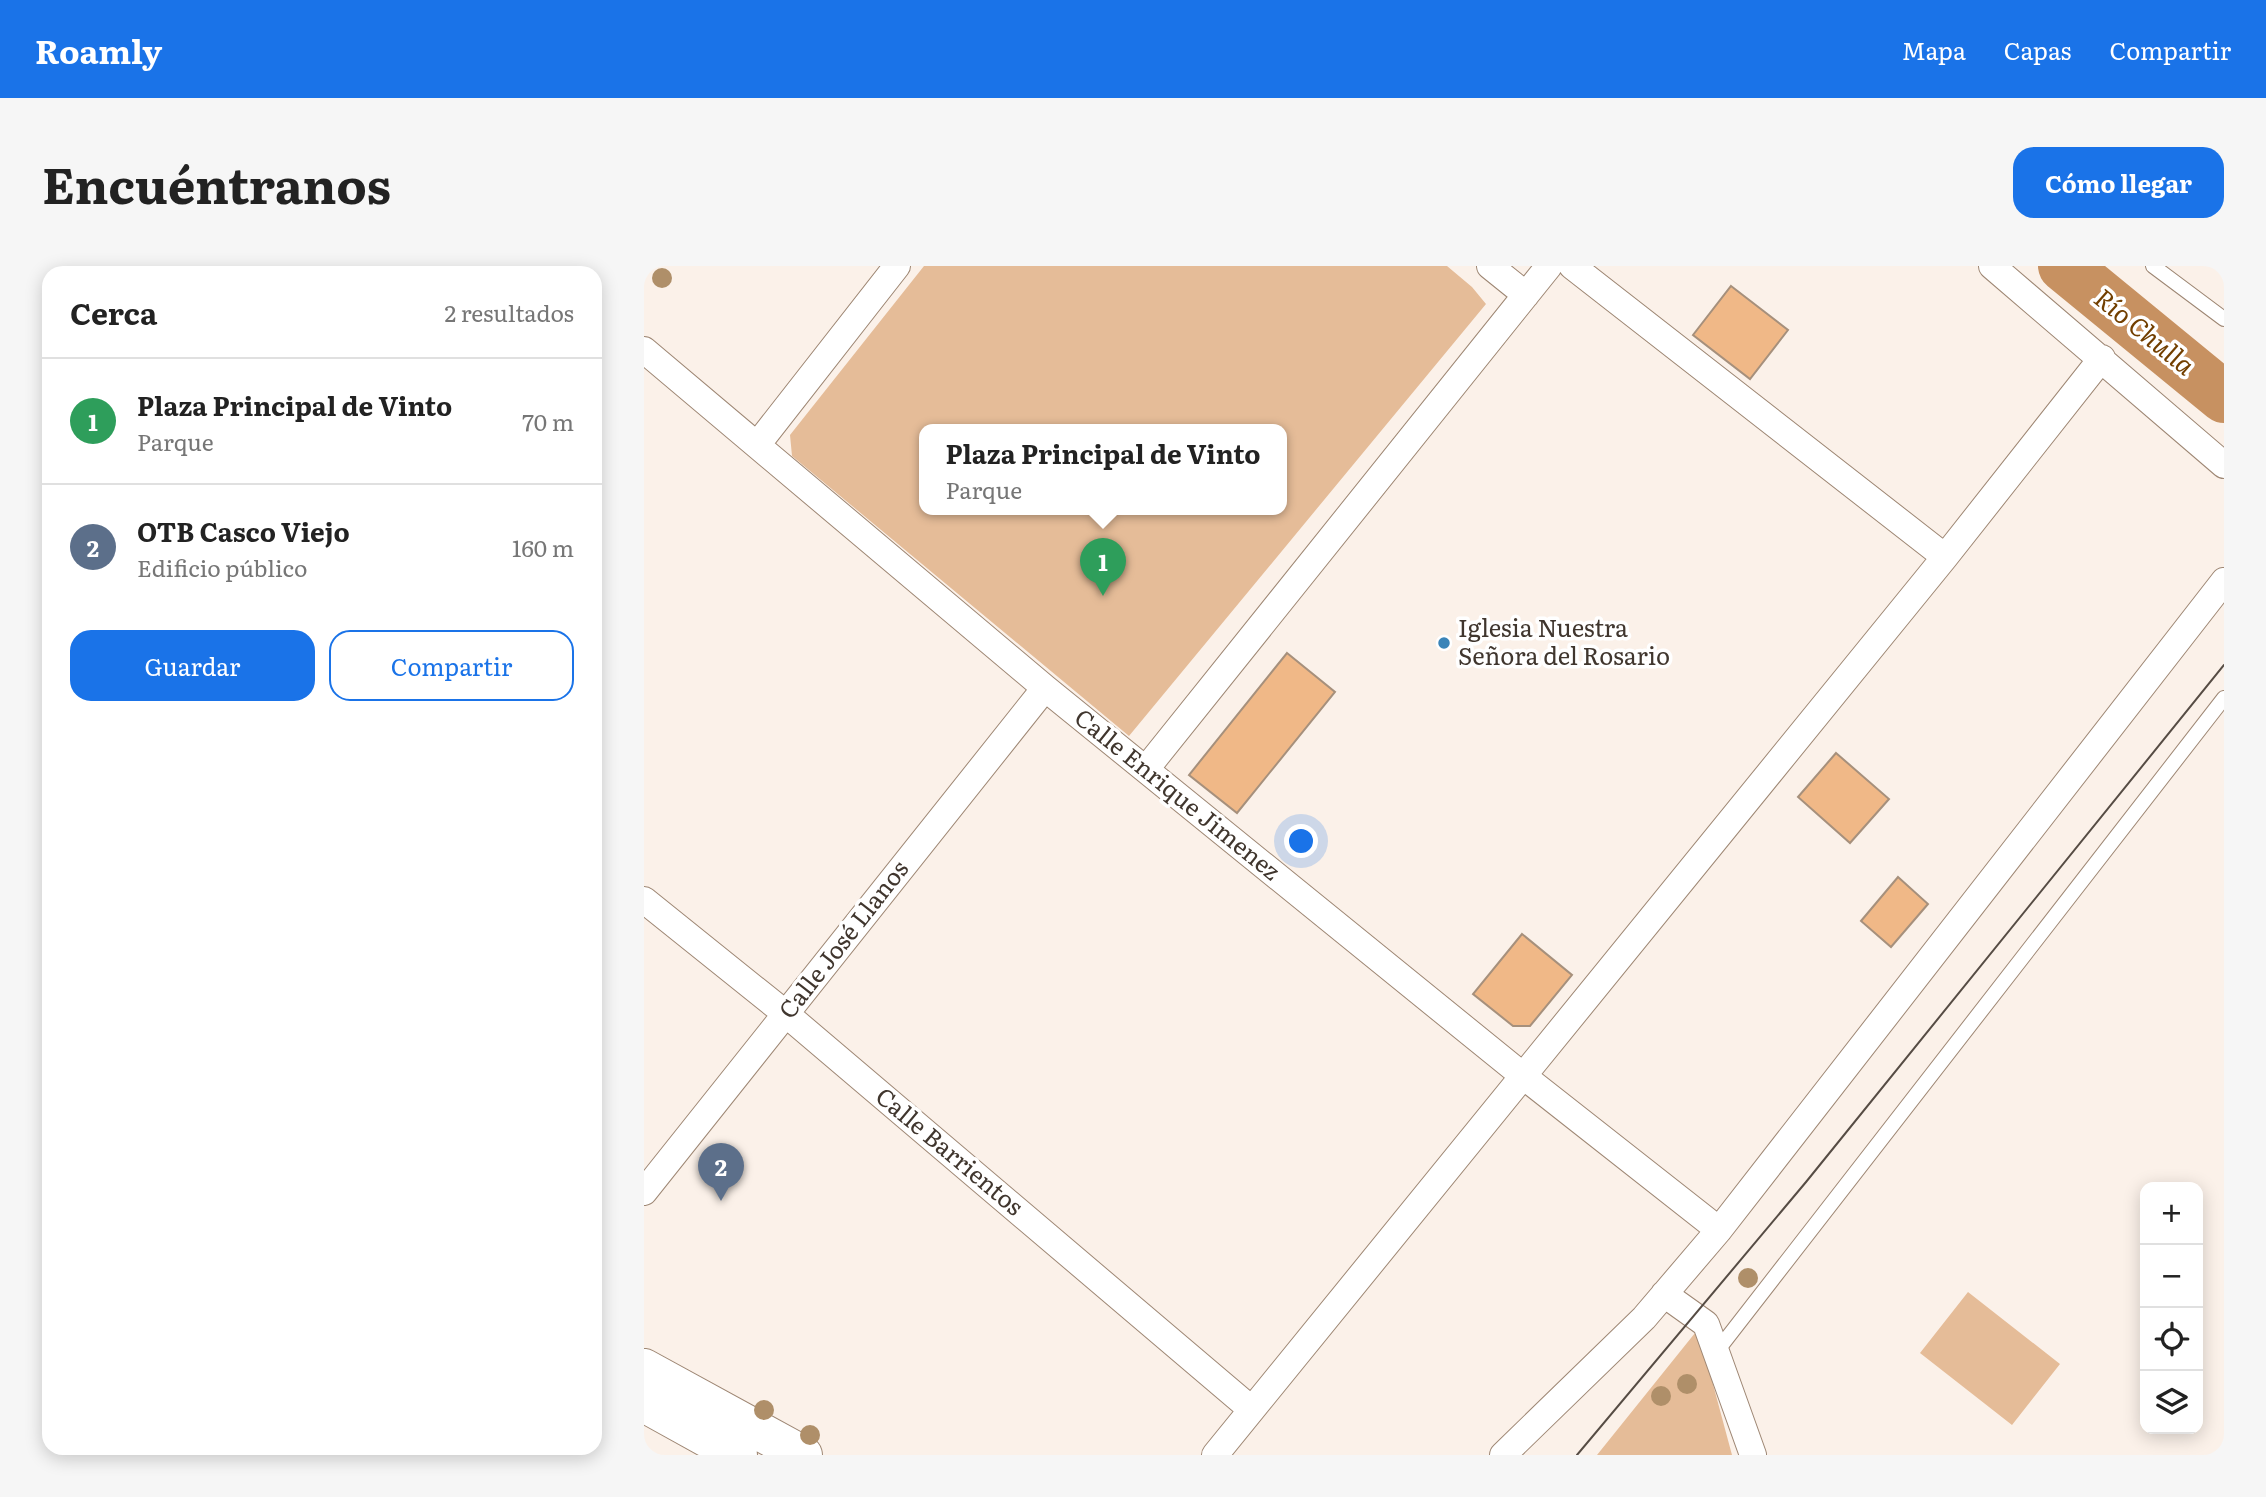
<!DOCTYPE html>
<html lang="es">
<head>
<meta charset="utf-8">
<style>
  :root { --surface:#fff; --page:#f6f6f6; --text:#222; --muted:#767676; --line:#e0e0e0; --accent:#1a73e8 }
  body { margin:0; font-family:Literata,serif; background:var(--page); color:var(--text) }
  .controls { position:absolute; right:21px; bottom:21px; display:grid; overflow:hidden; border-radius:14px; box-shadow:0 4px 18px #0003 }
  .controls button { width:63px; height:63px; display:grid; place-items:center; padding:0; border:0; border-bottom:2px solid var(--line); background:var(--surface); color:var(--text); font:35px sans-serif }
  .you { position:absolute; left:658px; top:576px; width:24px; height:24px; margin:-18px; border:5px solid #fff; border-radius:50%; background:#1a73e8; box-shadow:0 0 0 10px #1a73e833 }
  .badge { display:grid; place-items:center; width:46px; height:46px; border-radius:50%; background:var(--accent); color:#fff; font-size:23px; font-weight:700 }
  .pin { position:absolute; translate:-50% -58px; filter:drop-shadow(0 2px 4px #0008) }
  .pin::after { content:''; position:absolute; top:37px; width:24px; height:21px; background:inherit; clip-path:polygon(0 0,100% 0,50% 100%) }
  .popup { position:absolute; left:275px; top:158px; width:368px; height:91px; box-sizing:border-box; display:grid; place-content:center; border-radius:14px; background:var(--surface); filter:drop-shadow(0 2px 5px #0005); font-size:23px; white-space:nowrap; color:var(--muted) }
  .popup b { font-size:26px; color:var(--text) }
  .popup::after { content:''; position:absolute; left:50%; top:100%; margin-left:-14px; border:14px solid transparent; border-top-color:var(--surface) }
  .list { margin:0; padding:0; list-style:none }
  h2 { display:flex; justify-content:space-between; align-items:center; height:91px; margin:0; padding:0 28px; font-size:30px }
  h2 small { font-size:23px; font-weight:400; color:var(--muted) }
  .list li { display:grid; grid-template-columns:46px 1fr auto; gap:21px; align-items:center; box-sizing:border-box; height:126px; padding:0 28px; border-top:2px solid var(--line) }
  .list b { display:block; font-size:26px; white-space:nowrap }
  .list p { margin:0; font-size:23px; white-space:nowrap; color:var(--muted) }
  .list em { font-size:23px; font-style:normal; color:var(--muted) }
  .actions { display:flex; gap:14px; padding:21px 28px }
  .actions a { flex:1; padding:16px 0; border:2px solid var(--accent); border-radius:21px; text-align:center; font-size:24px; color:var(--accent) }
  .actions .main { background:var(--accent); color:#fff }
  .icon { flex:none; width:38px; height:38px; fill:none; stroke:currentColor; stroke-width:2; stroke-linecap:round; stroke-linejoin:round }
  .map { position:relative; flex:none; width:1580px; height:1189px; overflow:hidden; border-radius:21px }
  header { display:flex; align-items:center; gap:42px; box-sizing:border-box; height:98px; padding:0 35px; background:var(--accent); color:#fff }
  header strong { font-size:33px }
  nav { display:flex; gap:38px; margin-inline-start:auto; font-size:24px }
  .intro { display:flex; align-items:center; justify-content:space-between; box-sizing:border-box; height:168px; padding:0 42px }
  h1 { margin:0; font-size:49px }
  .button { padding:18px 32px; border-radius:21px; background:var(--accent); color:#fff; font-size:24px; font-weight:700 }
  main { display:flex; gap:42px; padding:0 42px }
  aside { flex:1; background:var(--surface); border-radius:21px; box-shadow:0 4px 18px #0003 }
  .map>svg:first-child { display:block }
  .green { fill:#e5bc98; fill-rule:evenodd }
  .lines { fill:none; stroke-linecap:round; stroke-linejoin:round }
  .river { stroke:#c79161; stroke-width:52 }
  .building { fill:#f0b887; stroke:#a6907c; stroke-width:2 }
  .service-casing { stroke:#9e8774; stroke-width:16 }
  .minor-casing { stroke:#9e8774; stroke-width:28 }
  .secondary-casing { stroke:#9e8774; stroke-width:40 }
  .service { stroke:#fff; stroke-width:14 }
  .minor { stroke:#fff; stroke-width:26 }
  .secondary { stroke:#fff; stroke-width:38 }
  .tram { stroke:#564c44; stroke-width:2 }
  .tree { fill:#af8f69 }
  .poi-dot { fill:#3a84b8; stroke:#fff; stroke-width:2.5 }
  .labels { text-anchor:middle; stroke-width:7; stroke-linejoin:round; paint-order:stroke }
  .poi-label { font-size:24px; fill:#40362e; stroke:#fff; text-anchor:start }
  .street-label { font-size:24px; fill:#40362e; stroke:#fff }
  .water-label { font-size:26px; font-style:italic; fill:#723f00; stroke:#fff }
</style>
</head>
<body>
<header>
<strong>Roamly</strong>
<nav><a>Mapa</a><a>Capas</a><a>Compartir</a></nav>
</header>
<div class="intro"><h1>Encuéntranos</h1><a class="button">Cómo llegar</a></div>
<main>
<aside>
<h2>Cerca<small>2 resultados</small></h2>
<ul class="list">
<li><span class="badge" style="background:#2e9e5b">1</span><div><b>Plaza Principal de Vinto</b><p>Parque</p></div><em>70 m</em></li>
<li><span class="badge" style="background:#5c6f8a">2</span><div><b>OTB Casco Viejo</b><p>Edificio público</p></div><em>160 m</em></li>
</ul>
<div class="actions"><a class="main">Guardar</a><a>Compartir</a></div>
</aside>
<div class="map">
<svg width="1580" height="1189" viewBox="0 0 1580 1189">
  <rect width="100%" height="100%" fill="#fbf1e9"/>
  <!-- green -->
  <path class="green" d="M280 0H803L828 21 842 38 485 470 148 190 146 169ZM280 164H638V244H280Z
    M1324 1026 1416 1098 1368 1159 1276 1087Z
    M1051 1067 1063 1096 1088 1189H953Z"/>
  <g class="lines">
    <!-- river -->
    <path class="river" d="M1420 0 1580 131"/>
  </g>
  <!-- building -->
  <path class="building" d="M1087 20 1144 64 1106 113 1049 69Z
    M643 387 691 426 593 547 545 509Z
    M1192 487 1245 533 1206 577 1154 531Z
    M1254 611 1284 638 1247 681 1217 655Z
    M878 668 928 709 886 760H869L829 728Z"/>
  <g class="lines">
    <defs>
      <path id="service" d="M1509 0 1580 53
        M1073 1085 1580 432"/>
      <path id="minor" d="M846 0 882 29
        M928 0 1301 291
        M1348 0 1580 199
        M0 84 401 422 878 809 1075 964
        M113 179 253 0
        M502 503 905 0
        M0 634 142 748 607 1143
        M0 926 401 422
        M1020 1028 1062 1058 1109 1189
        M571 1189 1301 291 1458 92
        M859 1189 1000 1052 1075 964 1580 315"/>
      <path id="secondary" d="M0 1102 159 1189
        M0 1137 94 1189"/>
    </defs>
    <!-- service casing -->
    <use href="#service" class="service-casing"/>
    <!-- minor casing -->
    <use href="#minor" class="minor-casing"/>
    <!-- secondary casing -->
    <use href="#secondary" class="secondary-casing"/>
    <!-- service -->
    <use href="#service" class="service"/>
    <!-- minor -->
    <use href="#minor" class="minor"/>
    <!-- secondary -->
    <use href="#secondary" class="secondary"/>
    <!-- tram -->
    <path class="tram" d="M933 1189 1162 916 1580 399"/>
  </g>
  <!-- trees -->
  <g class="tree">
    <circle cx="18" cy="12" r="10"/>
    <circle cx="1104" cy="1012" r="10"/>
    <circle cx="1043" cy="1118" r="10"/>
    <circle cx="1017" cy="1130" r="10"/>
    <circle cx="120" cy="1144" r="10"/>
    <circle cx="166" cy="1169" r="10"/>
  </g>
  <!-- markers -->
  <circle class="poi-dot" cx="800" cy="377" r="7"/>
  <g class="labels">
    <!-- poi labels -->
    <g class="poi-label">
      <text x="814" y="371">Iglesia Nuestra<tspan x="814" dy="28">Señora del Rosario</tspan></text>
    </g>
    <!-- street labels -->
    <g class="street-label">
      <text transform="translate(533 529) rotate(39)" y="8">Calle Enrique Jimenez</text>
      <text transform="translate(200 674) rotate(-52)" y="8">Calle José Llanos</text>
      <text transform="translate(305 886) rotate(40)" y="8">Calle Barrientos</text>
    </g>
    <!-- water labels -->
    <g class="water-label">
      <text transform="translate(1500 66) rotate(39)" y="9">Río Chulla</text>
    </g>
  </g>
</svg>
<div class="controls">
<button>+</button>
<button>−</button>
<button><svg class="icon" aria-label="locate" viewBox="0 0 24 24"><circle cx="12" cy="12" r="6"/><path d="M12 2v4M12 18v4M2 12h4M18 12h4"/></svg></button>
<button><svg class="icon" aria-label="layers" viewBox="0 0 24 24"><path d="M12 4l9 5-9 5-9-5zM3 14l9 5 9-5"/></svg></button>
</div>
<div class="you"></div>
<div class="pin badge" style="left:459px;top:330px;background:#2e9e5b">1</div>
<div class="popup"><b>Plaza Principal de Vinto</b>Parque</div>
<div class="pin badge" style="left:77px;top:935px;background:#5c6f8a">2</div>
</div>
</main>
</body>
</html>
